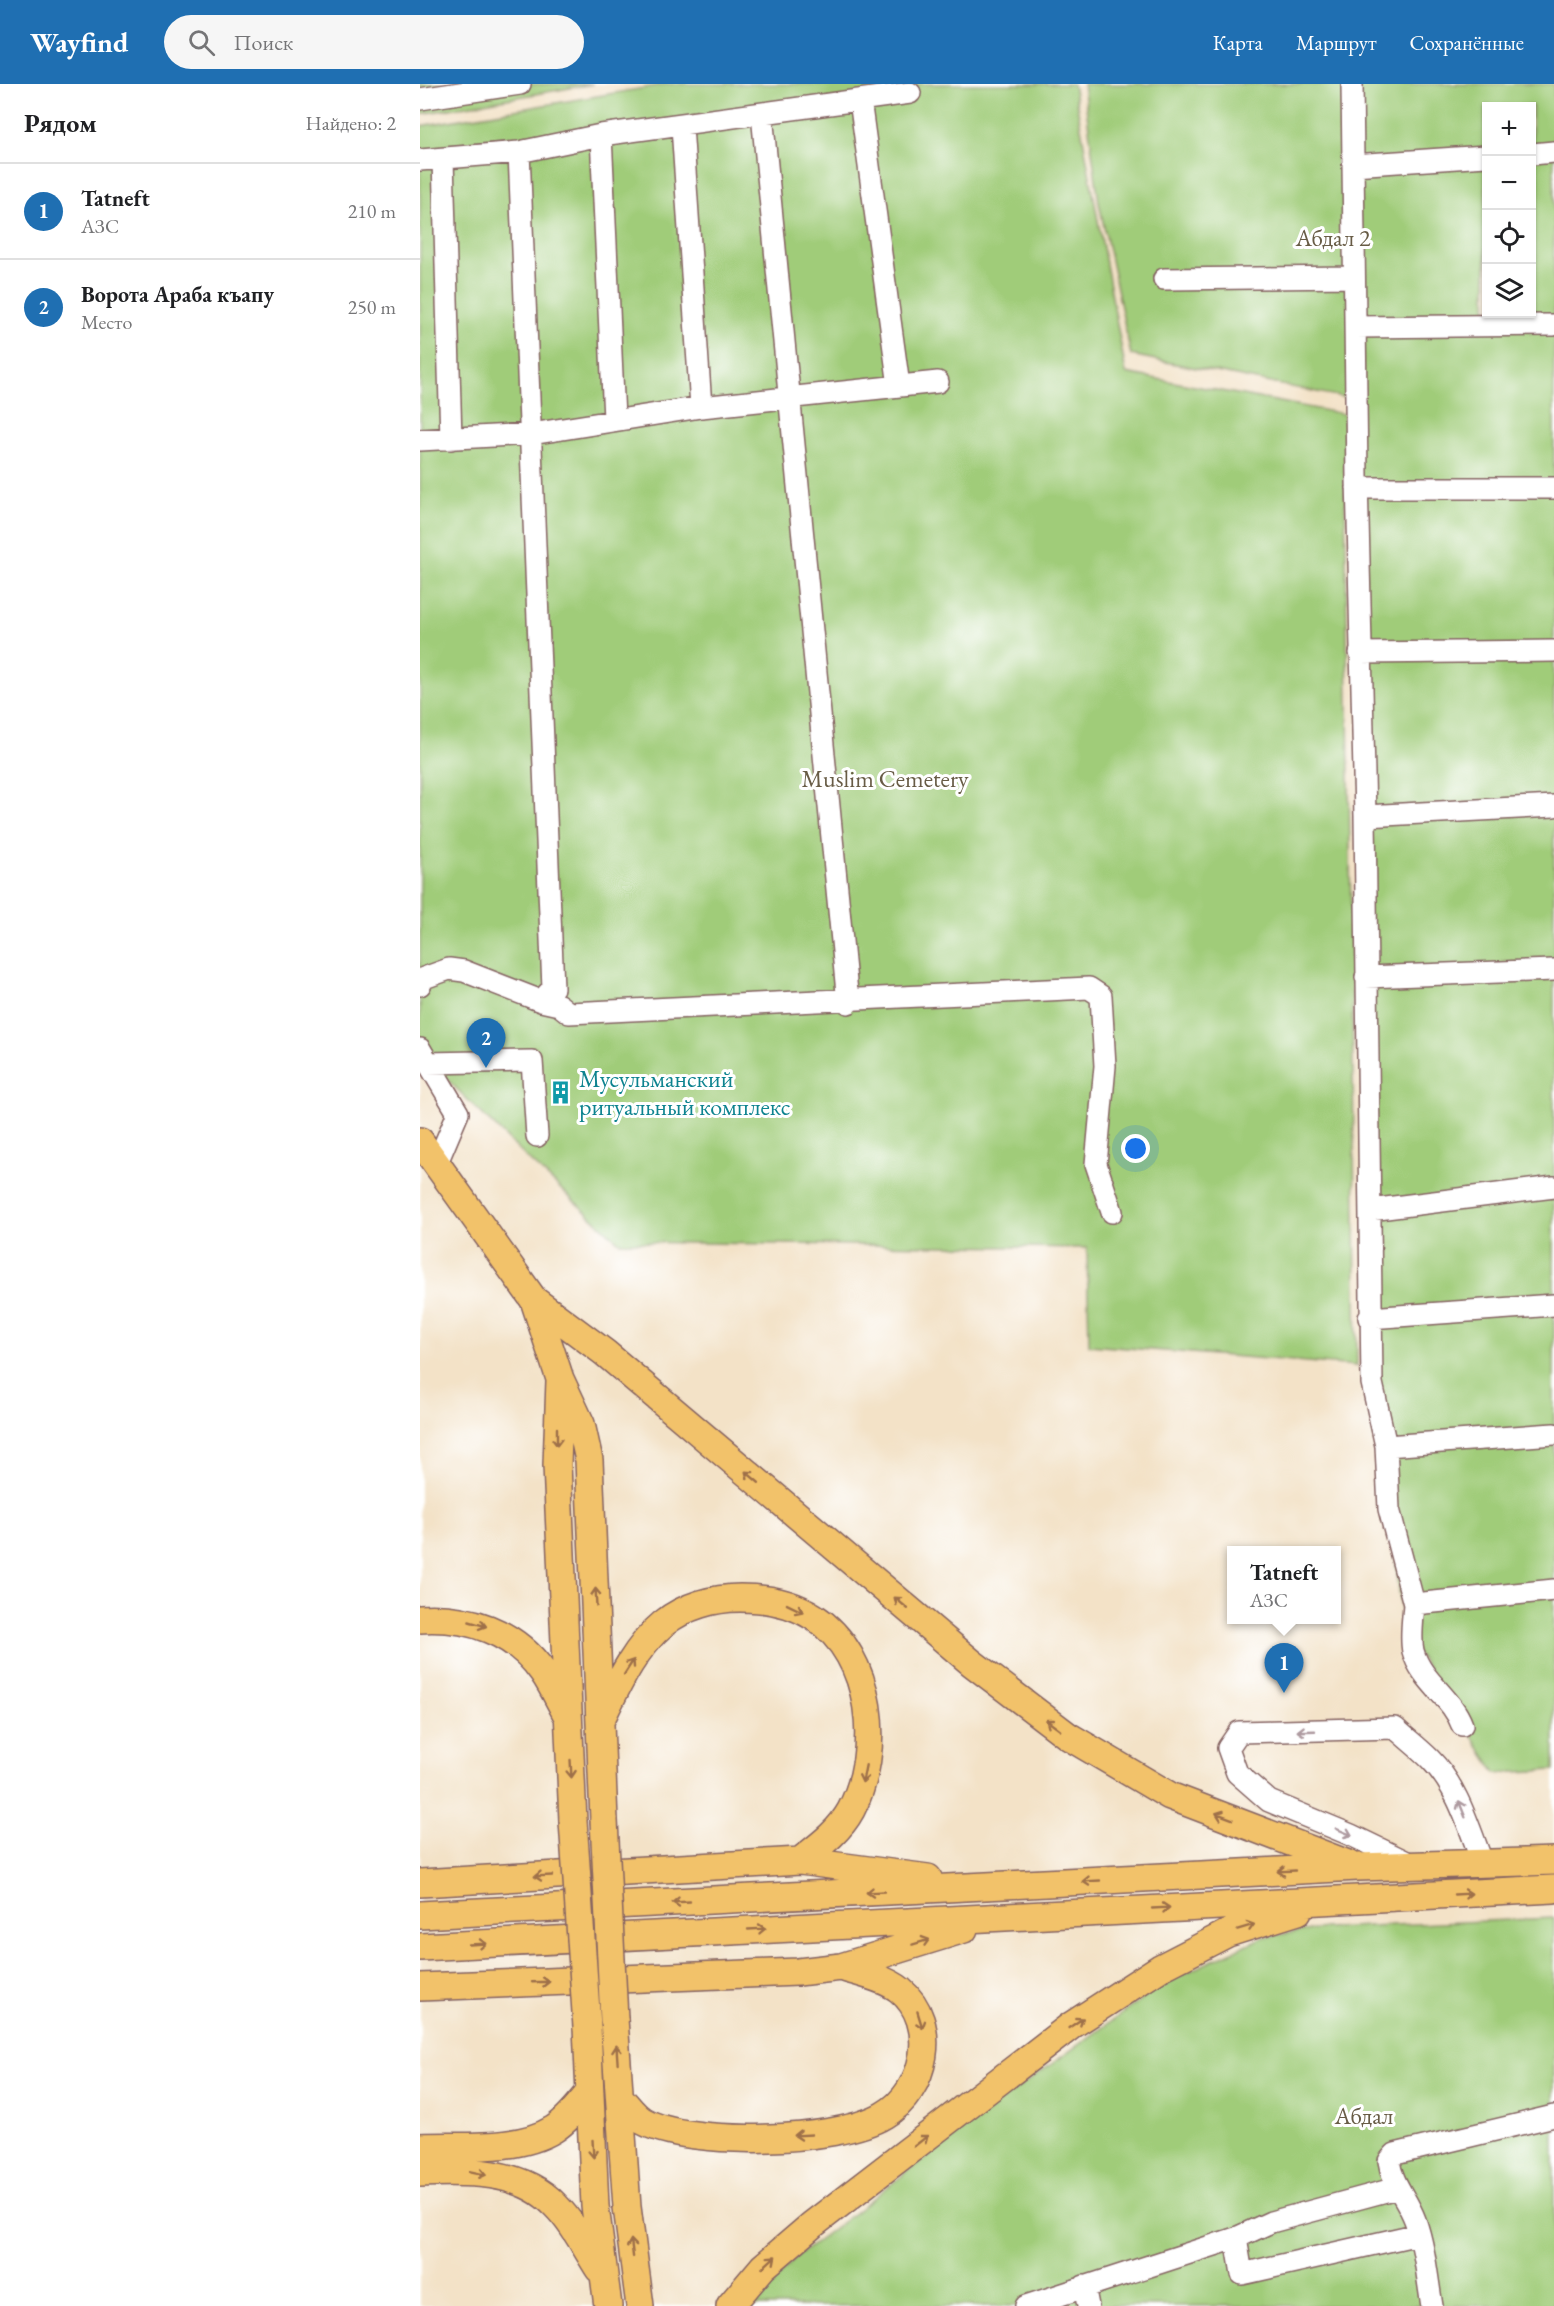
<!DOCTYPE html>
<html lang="ru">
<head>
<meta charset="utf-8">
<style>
  :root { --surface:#fff; --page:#f6f6f6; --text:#202124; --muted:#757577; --line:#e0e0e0; --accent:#1f6fb2 }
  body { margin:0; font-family:"EB Garamond",serif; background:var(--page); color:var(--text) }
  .controls { position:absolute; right:18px; top:18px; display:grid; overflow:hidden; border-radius:0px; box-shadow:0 2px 4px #0004 }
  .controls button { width:54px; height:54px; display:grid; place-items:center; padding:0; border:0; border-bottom:2px solid var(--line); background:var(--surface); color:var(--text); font:30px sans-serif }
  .you { position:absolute; left:716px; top:1065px; width:21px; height:21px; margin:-15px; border:4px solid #fff; border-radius:50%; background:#1a73e8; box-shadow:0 0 0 9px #1a73e833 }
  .badge { display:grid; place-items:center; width:39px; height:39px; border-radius:50%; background:var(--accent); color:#fff; font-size:20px; font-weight:700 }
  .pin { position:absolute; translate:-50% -50px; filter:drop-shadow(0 2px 3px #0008) }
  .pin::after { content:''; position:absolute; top:32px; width:21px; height:18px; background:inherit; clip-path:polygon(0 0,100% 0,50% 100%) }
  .popup { position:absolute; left:807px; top:1462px; width:114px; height:78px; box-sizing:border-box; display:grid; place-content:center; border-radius:0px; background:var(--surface); filter:drop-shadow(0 2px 4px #0005); font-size:20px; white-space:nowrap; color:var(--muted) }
  .popup b { font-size:22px; color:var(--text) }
  .popup::after { content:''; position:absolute; left:50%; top:100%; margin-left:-12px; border:12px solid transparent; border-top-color:var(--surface) }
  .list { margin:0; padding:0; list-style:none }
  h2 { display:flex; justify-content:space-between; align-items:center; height:78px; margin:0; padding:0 24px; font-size:26px }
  h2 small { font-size:20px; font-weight:400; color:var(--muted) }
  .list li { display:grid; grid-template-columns:39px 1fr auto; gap:18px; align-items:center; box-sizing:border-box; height:96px; padding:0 24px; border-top:2px solid var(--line) }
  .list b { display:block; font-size:22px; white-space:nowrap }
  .list p { margin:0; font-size:20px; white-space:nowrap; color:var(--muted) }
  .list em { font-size:20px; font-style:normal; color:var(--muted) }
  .icon { flex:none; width:33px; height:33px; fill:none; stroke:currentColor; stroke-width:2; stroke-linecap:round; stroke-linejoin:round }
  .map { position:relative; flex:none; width:1134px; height:2222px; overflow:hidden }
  header { display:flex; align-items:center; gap:36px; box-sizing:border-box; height:84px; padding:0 30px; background:var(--accent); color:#fff }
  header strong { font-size:28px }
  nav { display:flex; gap:33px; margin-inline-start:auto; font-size:21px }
  .search { width:420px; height:54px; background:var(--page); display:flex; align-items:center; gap:15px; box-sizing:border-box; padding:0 21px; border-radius:33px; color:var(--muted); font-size:22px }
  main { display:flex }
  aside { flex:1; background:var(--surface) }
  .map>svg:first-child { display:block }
  .green { fill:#a0cc79; stroke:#757652; stroke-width:1.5; fill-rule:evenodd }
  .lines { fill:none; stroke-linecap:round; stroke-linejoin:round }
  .minor-casing { stroke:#856362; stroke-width:24 }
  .major-casing { stroke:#856362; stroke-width:30 }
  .minor { stroke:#fff; stroke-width:21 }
  .major { stroke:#f2c26a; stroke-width:27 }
  .major-bridge-casing { stroke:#856362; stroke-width:30; stroke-linecap:butt }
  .major-bridge { stroke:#f2c26a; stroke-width:27 }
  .oneway { stroke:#9e704a }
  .oneway2 { stroke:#ae9aa0 }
  .labels { text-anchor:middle; stroke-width:6; stroke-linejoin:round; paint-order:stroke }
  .park-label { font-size:24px; fill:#685c46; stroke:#fff }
  .culture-label { font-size:24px; fill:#0d838f; stroke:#fff; text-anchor:start }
</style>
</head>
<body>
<header>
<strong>Wayfind</strong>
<div class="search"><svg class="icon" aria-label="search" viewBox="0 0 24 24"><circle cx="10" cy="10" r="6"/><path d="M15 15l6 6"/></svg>Поиск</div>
<nav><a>Карта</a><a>Маршрут</a><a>Сохранённые</a></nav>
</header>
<main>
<aside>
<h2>Рядом<small>Найдено: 2</small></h2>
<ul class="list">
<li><span class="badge">1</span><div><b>Tatneft</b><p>АЗС</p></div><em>210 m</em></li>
<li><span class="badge">2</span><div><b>Ворота Араба къапу</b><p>Место</p></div><em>250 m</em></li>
</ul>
</aside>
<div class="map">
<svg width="1134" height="2222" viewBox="0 0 1134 2222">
  <rect width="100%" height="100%" fill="#fff"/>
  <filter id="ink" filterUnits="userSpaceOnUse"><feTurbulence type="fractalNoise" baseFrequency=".0167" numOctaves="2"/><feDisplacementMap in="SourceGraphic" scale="12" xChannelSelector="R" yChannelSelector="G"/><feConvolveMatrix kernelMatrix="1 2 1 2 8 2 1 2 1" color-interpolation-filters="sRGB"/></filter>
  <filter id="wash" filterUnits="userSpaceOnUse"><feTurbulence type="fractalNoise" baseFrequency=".008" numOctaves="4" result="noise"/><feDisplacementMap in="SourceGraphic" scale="24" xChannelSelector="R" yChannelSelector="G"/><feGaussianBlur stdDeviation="1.35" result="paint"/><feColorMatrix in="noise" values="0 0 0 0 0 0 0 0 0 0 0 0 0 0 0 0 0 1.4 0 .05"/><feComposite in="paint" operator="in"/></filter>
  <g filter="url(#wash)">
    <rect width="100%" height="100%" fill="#f3e2c7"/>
    <!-- green -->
    <path class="green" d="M0 0H173L0 30Z
      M248 0H653L706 289 924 330 937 1282 669 1261 667 1164 199 1158 110 1077 0 969V42Z
      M663 0H1134V1686L1076 1689 984 1549 955 1299 932 315 711 271 679 119ZM1066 22H1112V230H1066Z
      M1134 1834V2222H332L373 2176 562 2030 746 1898 843 1853 904 1844Z"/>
  </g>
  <g filter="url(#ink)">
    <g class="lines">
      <defs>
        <path id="minor" d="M932 0 937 393 945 732 952 1299 966 1362 969 1425 994 1520
          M0 15 100 0
          M440 16 479 302
          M342 30 428 919
          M181 51 194 335
          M1112 70 1134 68
          M23 75 31 355
          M0 76 99 68 181 51 490 9
          M933 81 1066 72
          M744 195 934 193
          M935 243 1134 241
          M281 323 518 298
          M0 356 111 350 281 323 262 42
          M937 404H1134
          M940 569 1134 567
          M945 732 1134 722
          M946 893 1134 886
          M0 901 4 894 29 885 44 887 121 917 133 904 99 68
          M121 917 139 921 149 929 669 904 681 912 685 982 676 1080 692 1128
          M0 965 38 1029 16 1081
          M7 979 112 977 117 1052
          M950 1126 1134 1103
          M949 1234 1134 1221
          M966 1362 1134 1350
          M1042 1641C1032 1613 1001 1597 993 1567 990 1553 993 1535 994 1520L1134 1506
          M993 1781 931 1751 849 1717 817 1689 808 1664 819 1648 975 1644C987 1655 999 1664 1010 1675 1038 1703 1049 1744 1063 1780
          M816 2154 822 2190 999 2150
          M664 2202 668 2222
          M606 2222 816 2154 851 2138 977 2104
          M1012 2222C1007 2193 1005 2164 995 2136 987 2114 972 2100 969 2077L975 2070 1134 2032"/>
        <path id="major" d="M0 1057 114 1216 140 1295 161 1340 169 1376 184 1736
          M114 1216 185 1269 552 1579 648 1652 750 1712 928 1780
          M140 1296 137 1381 153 1737
          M0 1535C48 1532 94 1547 123 1588 132 1601 139 1616 146 1629
          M182 1633C198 1600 215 1563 244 1539 265 1522 294 1514 320 1514 346 1514 371 1518 394 1533 454 1572 462 1667 431 1726 419 1748 399 1762 380 1777
          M0 1799 380 1777 508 1794
          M0 1831 938 1783 1134 1777
          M0 1863 1134 1805
          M0 1903 378 1888 421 1883 544 1845
          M194 1935 207 2123 220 2222
          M167 1943 175 2122 188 2222
          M200 2014C207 2021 214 2032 223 2037 270 2063 418 2059 464 2031 506 2007 520 1939 480 1906 465 1894 439 1889 421 1883
          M0 2063C42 2061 97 2068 134 2045 148 2036 159 2021 170 2008
          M0 2089C45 2087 101 2085 135 2121 153 2139 165 2163 179 2185
          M310 2222 343 2183 392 2141 652 1941 740 1884 808 1849 878 1827"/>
      </defs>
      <!-- minor casing -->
      <use href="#minor" class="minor-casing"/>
      <!-- major casing -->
      <use href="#major" class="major-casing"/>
      <!-- minor -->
      <use href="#minor" class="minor"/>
      <!-- major -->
      <use href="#major" class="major"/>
      <defs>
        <path id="major-bridge" d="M184 1736 194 1935
          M153 1737 167 1943"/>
      </defs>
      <!-- major-bridge casing -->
      <use href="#major-bridge" class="major-bridge-casing"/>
      <!-- major-bridge -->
      <use href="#major-bridge" class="major-bridge"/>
    </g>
    <!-- one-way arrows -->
    <defs><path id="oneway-shaft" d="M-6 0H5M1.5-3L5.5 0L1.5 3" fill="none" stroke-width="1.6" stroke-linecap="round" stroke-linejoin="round" transform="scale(1.5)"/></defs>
    <g class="oneway">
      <use href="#oneway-shaft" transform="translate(137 1353) rotate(90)"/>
      <use href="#oneway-shaft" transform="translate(332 1393) rotate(-140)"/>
      <use href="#oneway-shaft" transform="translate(176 1513) rotate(-93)"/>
      <use href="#oneway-shaft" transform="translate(481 1519) rotate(-140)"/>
      <use href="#oneway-shaft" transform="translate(375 1524) rotate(26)"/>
      <use href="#oneway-shaft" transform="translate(58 1540) rotate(16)"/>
      <use href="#oneway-shaft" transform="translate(209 1583) rotate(-57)"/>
      <use href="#oneway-shaft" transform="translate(633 1641) rotate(-143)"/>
      <use href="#oneway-shaft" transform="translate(151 1685) rotate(87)"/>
      <use href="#oneway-shaft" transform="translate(444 1690) rotate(101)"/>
      <use href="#oneway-shaft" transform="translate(804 1732) rotate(-159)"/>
      <use href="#oneway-shaft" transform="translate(866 1787) rotate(177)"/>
      <use href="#oneway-shaft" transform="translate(123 1792) rotate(177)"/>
      <use href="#oneway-shaft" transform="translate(671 1797) rotate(177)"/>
      <use href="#oneway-shaft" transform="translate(455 1808) rotate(177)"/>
      <use href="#oneway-shaft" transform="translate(1043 1810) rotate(-3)"/>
      <use href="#oneway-shaft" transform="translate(261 1818) rotate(177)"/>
      <use href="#oneway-shaft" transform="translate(741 1824) rotate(-3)"/>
      <use href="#oneway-shaft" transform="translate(826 1843) rotate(-17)"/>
      <use href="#oneway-shaft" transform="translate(337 1845) rotate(-3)"/>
      <use href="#oneway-shaft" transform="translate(501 1858) rotate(-17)"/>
      <use href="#oneway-shaft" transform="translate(58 1860) rotate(-3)"/>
      <use href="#oneway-shaft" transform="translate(121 1898) rotate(-2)"/>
      <use href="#oneway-shaft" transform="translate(500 1936) rotate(73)"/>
      <use href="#oneway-shaft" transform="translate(656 1939) rotate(-34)"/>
      <use href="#oneway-shaft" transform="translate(197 1970) rotate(-94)"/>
      <use href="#oneway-shaft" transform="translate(383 2051) rotate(177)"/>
      <use href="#oneway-shaft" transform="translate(501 2057) rotate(-38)"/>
      <use href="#oneway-shaft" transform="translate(173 2065) rotate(87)"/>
      <use href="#oneway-shaft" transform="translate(58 2089) rotate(12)"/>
      <use href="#oneway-shaft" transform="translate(212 2164) rotate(-97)"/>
      <use href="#oneway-shaft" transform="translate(349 2178) rotate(-42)"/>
    </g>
    <g class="oneway2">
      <use href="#oneway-shaft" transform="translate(886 1647) rotate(178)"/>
      <use href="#oneway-shaft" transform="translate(1042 1725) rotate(-112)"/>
      <use href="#oneway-shaft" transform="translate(924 1748) rotate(23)"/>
    </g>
  </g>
  <!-- icons -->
  <defs>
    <symbol id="building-bare" viewBox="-9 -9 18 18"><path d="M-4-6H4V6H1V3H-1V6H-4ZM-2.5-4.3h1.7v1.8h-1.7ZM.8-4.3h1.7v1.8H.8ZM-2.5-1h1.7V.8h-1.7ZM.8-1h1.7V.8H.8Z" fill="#0f9aa8" stroke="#fff" stroke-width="2.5" paint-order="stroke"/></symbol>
  </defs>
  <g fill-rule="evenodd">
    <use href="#building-bare" x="124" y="992" width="33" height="33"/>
  </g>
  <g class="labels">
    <!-- park labels -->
    <g class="park-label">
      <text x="913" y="162">Абдал 2</text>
      <text x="465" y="703">Muslim Cemetery</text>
      <text x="944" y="2040">Абдал</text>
    </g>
    <!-- culture labels -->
    <g class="culture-label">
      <text x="159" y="1003">Мусульманский<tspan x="159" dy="28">ритуальный комплекс</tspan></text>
    </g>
  </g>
</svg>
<div class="controls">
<button>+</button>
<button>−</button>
<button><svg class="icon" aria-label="locate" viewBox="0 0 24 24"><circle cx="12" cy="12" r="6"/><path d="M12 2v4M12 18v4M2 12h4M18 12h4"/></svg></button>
<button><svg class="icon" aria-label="layers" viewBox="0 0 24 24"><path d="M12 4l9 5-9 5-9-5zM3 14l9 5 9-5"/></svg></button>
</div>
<div class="you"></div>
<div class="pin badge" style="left:864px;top:1609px">1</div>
<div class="popup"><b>Tatneft</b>АЗС</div>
<div class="pin badge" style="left:66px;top:984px">2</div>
</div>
</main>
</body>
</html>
